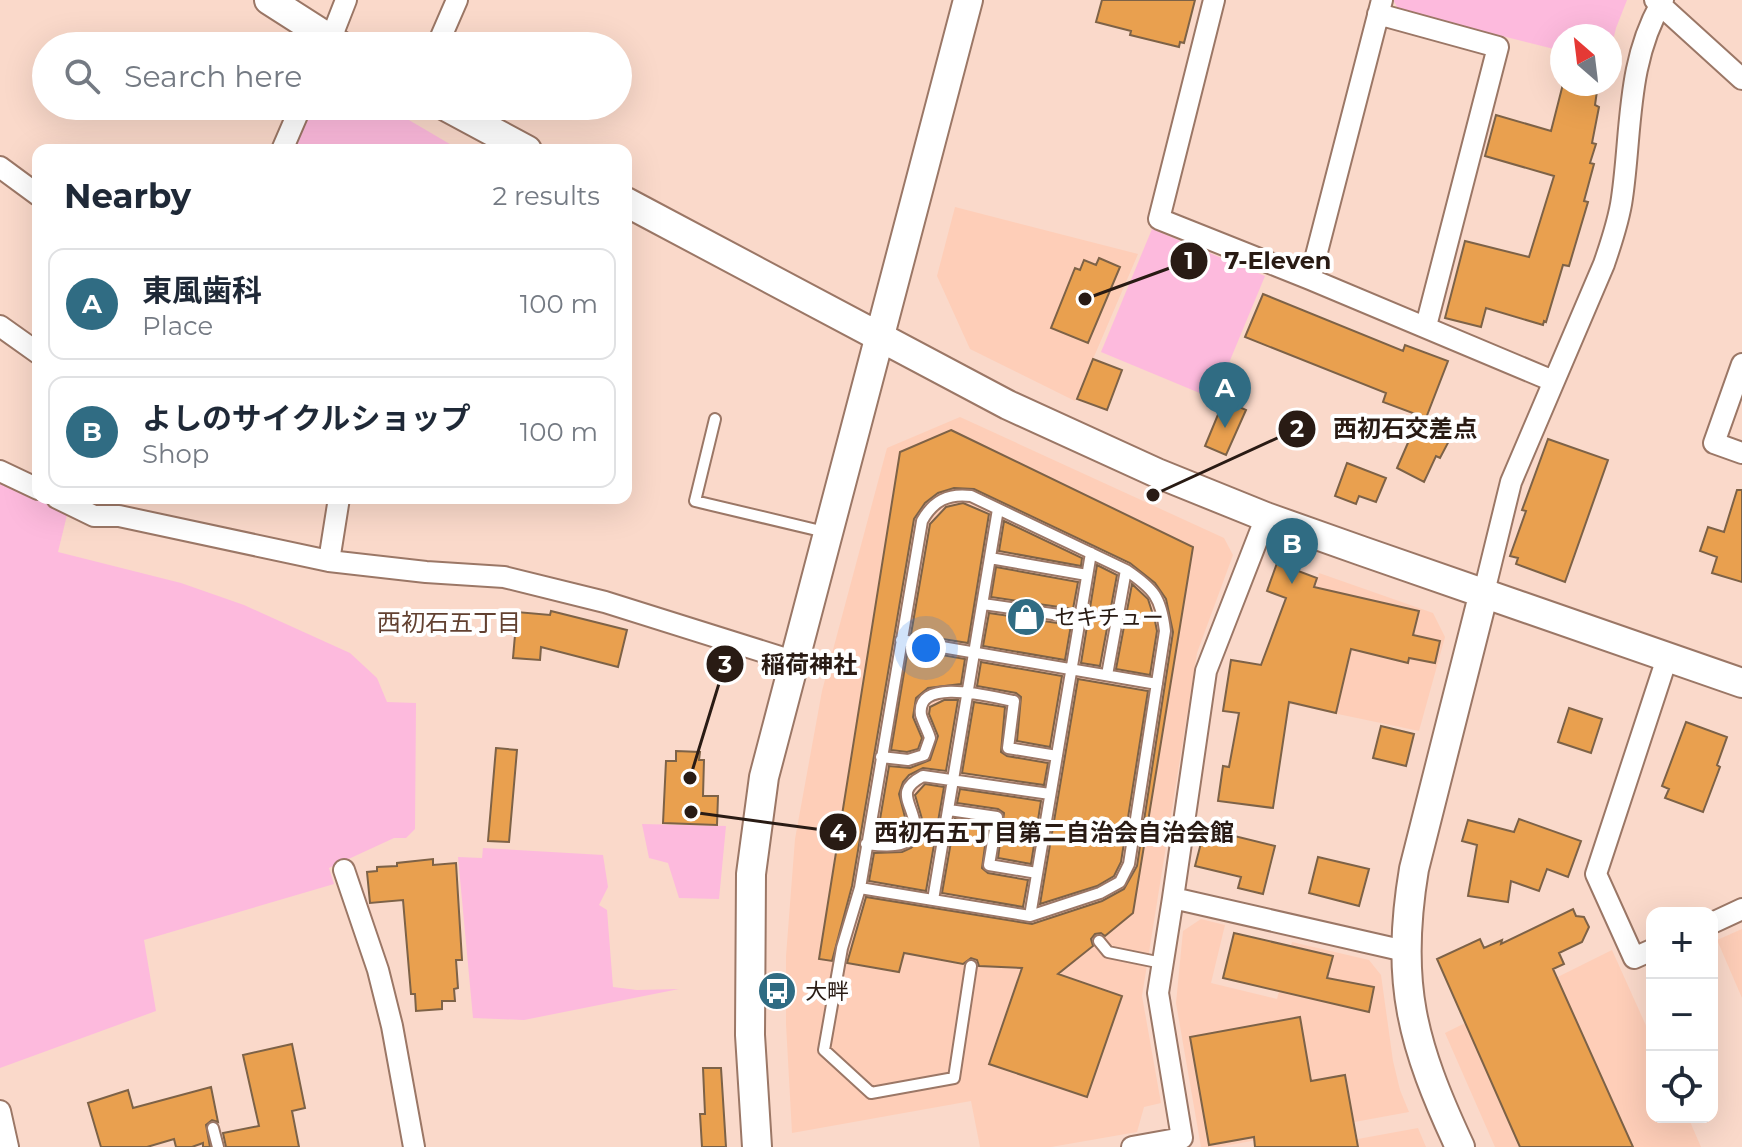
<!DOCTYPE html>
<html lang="en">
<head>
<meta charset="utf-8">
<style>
  :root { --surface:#fff; --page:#f6f6f7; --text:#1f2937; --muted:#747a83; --line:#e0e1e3; --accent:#306c83 }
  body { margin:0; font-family:Montserrat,"Noto Sans JP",sans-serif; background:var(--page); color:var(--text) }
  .controls { position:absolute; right:24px; bottom:24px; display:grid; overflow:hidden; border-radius:16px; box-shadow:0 8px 32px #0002 }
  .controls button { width:72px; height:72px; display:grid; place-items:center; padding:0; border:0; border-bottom:2px solid var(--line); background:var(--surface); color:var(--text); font:40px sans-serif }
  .compass { position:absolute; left:1550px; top:24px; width:72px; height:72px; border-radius:50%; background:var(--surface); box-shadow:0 8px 32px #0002; rotate:332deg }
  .you { position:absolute; left:926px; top:648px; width:28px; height:28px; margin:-20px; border:6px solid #fff; border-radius:50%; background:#1a73e8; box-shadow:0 0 0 12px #1a73e833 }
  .badge { display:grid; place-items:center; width:52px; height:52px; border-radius:50%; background:var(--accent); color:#fff; font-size:26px; font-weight:700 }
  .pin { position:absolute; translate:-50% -66px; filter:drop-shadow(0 2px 4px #0008) }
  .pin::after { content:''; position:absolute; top:42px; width:28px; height:24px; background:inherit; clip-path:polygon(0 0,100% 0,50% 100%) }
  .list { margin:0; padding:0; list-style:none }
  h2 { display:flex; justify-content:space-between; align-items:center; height:104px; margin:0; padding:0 32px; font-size:34px }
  h2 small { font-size:26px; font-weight:400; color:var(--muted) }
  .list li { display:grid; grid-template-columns:52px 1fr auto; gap:24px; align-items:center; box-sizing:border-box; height:112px; margin:0 16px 16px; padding:0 16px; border:2px solid var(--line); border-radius:16px }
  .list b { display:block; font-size:30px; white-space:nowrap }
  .list p { margin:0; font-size:26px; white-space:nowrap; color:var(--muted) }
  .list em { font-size:26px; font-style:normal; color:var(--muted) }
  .icon { flex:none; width:44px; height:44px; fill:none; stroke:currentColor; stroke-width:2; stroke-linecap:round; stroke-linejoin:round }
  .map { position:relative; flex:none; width:1742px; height:1147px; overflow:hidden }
  .search { position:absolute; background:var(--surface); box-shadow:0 8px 32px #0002; left:32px; top:32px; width:600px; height:88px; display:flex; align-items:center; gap:20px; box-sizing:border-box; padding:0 28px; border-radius:44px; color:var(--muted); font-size:30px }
  .panel { position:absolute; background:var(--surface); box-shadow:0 8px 32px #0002; left:32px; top:144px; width:600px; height:360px; border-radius:16px }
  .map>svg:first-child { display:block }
  .built { fill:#feceb8 }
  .green { fill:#fdbadd }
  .building { fill:#e9a04f; stroke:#7d6247; stroke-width:2 }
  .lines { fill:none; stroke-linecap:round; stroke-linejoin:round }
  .lane-casing { stroke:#9b7766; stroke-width:14 }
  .street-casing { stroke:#9b7766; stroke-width:24 }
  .secondary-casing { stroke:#9b7766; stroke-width:32 }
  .lane { stroke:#fff; stroke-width:10 }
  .street { stroke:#fff; stroke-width:20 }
  .secondary { stroke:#fff; stroke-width:28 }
  .labels { text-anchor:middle; stroke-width:8; stroke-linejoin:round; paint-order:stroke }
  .poi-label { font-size:22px; fill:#291b14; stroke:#fff; text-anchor:start }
  .neighbourhood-label { font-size:24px; fill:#624131; stroke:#fff }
  .leader { fill:none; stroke:#291b14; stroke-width:3 }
  .callout-dot { fill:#291b14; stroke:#fff; stroke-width:3 }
  .mark-label { font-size:24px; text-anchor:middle; font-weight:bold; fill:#fff }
  .callout-label { font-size:24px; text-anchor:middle; font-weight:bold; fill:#291b14; stroke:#fff; stroke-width:8; stroke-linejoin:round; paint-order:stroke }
</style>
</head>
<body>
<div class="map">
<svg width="1742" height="1147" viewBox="0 0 1742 1147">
  <rect width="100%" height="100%" fill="#fad9ca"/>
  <!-- built -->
  <path class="built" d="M955 207 1138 254 1075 401 970 349 937 276Z
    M960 417 1224 538 1233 555 1197 653 1142 996 1161 1103 1144 1107 1137 1132 1051 1147H980L971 1101 792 1133 786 1024V956L795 839 822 691 887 448Z
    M1319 573 1433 613 1445 637 1419 731 1290 704Z
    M1201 919 1225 925 1211 983 1277 999 1292 942 1369 960 1381 975 1393 1061 1400 1090 1409 1112 1219 1147H1201L1176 1003 1183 931Z
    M1742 929V998L1717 940Z
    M1612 950 1652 1039V1117H1688L1701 1147H1495L1445 1033Z
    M1418 1128 1426 1147H1314Z"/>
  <!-- green -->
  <path class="green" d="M1393 0H1627L1616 28 1610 53V36H1562V51L1399 10Z
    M306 106H385L460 150H285Z
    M1152 229 1265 276 1214 399 1101 352Z
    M0 479 67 515 58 552 181 583 244 605 350 653 377 678 387 702 416 703 415 829 406 838H394L329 868 334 884 144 940 156 1011 0 1068Z
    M642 824 726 826 719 899 679 898 668 863 649 858Z
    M483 848 603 855 608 887 599 905 607 910 613 987 637 990 679 989 524 1020 473 1018 458 857 482 858Z"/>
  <!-- building -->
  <path class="building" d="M1102 0H1195L1184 43 1180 42 1179 47 1130 35 1131 31 1096 22Z
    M1563 84H1598L1595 105 1599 107 1592 143 1596 144 1590 163 1594 164 1584 201 1588 202 1569 266 1563 265 1546 322 1544 321 1543 325 1486 308 1481 327 1445 318 1465 241 1529 257 1554 176 1485 156 1496 115 1551 131Z
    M1099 258 1120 267 1088 343 1051 328 1075 268 1080 270 1084 260 1096 265Z
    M1263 294 1403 351 1405 345 1448 361 1426 418 1383 402 1386 393 1245 337Z
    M1093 359 1122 370 1107 410 1077 399Z
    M1224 400 1246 410 1226 455 1205 446Z
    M1417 422 1450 439 1440 458 1436 456 1424 482 1397 468Z
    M951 430 1193 547 1133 913 1105 936 1101 933 1095 934 1091 939 1093 946 1058 974 1122 996 1087 1097 989 1064 1022 968 979 966 977 960 971 958 963 964 904 953 899 972 847 963 866 897 1032 924 1102 901 1124 889 1137 866 1173 632 1166 599 1155 583 1130 563 974 489 954 488 938 493 925 503 914 519 852 886 832 961 819 959 900 452Z
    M1548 439 1608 460 1565 582 1516 564 1518 558 1510 556 1526 511 1522 510Z
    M1347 463 1386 478 1376 502 1359 496 1356 504 1335 496Z
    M1737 490H1742V582L1712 573 1717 557 1700 551 1708 527 1724 532Z
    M963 503 989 514 968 643 911 634 930 524 946 507Z
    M1004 521 1082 558 1081 566 999 551Z
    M1277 563 1317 578 1314 587 1419 611 1413 635 1440 641 1435 663 1409 658 1408 663 1351 649 1336 713 1289 702 1273 808 1218 801 1223 766 1229 767 1239 713 1223 711 1231 660 1261 665 1286 598 1267 591Z
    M1097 565 1117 575 1100 666 1081 663Z
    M996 567 1078 582 1073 609 991 597Z
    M1132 584 1148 599 1155 621 1157 631 1150 675 1116 669Z
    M551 611 627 630 618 667 541 647 540 660 513 658 517 612 550 615Z
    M989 613 1071 625 1065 660 983 646Z
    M908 649 965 659 961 684 928 688 916 698 913 717 922 738 918 749 907 752 891 750Z
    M981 662 1062 676 1050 747 1017 741 1021 697 1016 693 977 686Z
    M1078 679 1148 691 1121 862 1114 876 1097 886 1040 904Z
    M944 700H958L946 771 923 768 909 775 903 782 899 794 906 821 905 832 897 837H877L889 766 910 768 930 760 938 736 929 714 930 707Z
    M974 702 1005 707 1001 752 1007 756 1048 763 1044 785 962 773Z
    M1569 708 1602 719 1591 753 1558 742Z
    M1686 722 1727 737 1717 765 1720 767 1703 812 1665 798 1669 789 1662 786Z
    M1381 726 1414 734 1406 766 1373 758Z
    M496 748 517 750 509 842 488 841Z
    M676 751 700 752 699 760H704L703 796H718L717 825 663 823 666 761H676Z
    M925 784 944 787 926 891 869 881 874 853 902 852 911 848 919 841 923 830 922 819 915 795Z
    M960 789 1041 801 1031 864 998 858 1004 813 998 809 957 803Z
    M955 819 988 824 982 868 988 873 1028 880 1023 907 942 893Z
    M1519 819 1581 841 1568 877 1547 869 1539 891 1511 881 1508 902 1468 896 1477 845 1462 841 1468 820 1514 832Z
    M1210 830 1275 846 1263 894 1238 888 1241 877 1195 866 1201 843 1206 845Z
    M1318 857 1369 869 1359 906 1309 893Z
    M433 859V865L456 863 462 960H456L458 988 454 989 455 1001H442V1009L416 1011 415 994H411L403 900 370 903 367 872 377 871V867L397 866V863Z
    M1573 909 1576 916 1584 917 1589 927 1582 942 1559 953 1564 964 1553 969 1633 1147H1520L1437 959 1480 939 1484 948 1502 940 1501 944Z
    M1234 933 1333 956 1327 978 1374 987 1369 1012 1223 978Z
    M1300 1017 1311 1081 1345 1075 1358 1147H1255L1254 1137 1209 1145 1190 1037Z
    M292 1044 305 1108 292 1111 299 1147H226L223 1133 259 1126 243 1055Z
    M703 1068H721L726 1147H702L700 1114H705Z
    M211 1087 218 1122 212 1120 206 1125 210 1147H203V1143L192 1147H176L174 1139 147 1147H101L88 1103 128 1090 133 1108Z"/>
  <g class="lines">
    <defs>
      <path id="lane" d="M715 419 695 501 825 532
        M990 558 1087 575
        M983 604 1080 618
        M901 640 1157 684
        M1107 675 1126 570
        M881 757 908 760 924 755 930 738C928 731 923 722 921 715 915 675 996 698 1014 701L1008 748 1057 756
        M949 810 997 817 989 865 1037 873
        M866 844C884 846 921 851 914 820 909 799 897 790 923 776L1050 794
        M860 888 1030 916 1100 893 1120 882 1129 864 1165 631C1161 597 1154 589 1126 570L971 496C948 493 933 501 922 521L860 888 842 948 824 1050 871 1093 954 1078 971 966
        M933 900 998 509
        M1030 916 1091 553
        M1099 941 1108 952 1162 963
        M213 1128 218 1147"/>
      <path id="street" d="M1214 0 1159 219 1310 279 1553 381
        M1655 0 1742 79
        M1378 14 1498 47 1426 326
        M328 46 346 0
        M437 46 457 0
        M282 150 301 106
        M0 167 38 195
        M1310 279 1382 0
        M0 326 38 353
        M1742 364 1714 443 1742 453
        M0 471 38 489
        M57 498 94 516H119L329 561 426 572 504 577 605 602 796 662
        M1266 517 1206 671 1173 898 1405 951
        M329 561 339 498
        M1484 592 1511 482 1604 264C1611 243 1619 221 1622 198 1632 130 1626 62 1663 0
        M344 870 378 970 392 1026 414 1147
        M1712 923 1742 909
        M1652 950 1634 958 1596 874 1667 658
        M0 1111 8 1147
        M1132 1147 1182 1138 1158 993 1173 898"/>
      <path id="secondary" d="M269 0 341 46
        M445 106 527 150
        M626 202 1008 405 1157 473 1266 517 1362 551 1742 683
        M757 1147 750 1035 751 874 764 777 968 0
        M1460 1147C1412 1044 1395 983 1414 869L1484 592"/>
    </defs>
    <!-- lane casing -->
    <use href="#lane" class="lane-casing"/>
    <!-- street casing -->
    <use href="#street" class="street-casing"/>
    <!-- secondary casing -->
    <use href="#secondary" class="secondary-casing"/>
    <!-- lane -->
    <use href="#lane" class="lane"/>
    <!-- street -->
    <use href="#street" class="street"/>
    <!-- secondary -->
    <use href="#secondary" class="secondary"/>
  </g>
  <!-- icons -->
  <defs>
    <symbol id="shop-disc" viewBox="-11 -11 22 22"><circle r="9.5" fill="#306c83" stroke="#fff"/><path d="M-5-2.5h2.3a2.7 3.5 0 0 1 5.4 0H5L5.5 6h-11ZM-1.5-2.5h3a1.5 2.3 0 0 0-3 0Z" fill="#fff"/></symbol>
    <symbol id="bus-disc" viewBox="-11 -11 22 22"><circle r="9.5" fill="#306c83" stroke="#fff"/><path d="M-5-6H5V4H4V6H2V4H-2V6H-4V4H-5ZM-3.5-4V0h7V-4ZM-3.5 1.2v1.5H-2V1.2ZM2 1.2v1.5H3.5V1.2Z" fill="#fff"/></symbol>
  </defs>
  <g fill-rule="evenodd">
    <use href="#shop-disc" x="1004" y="595" width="44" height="44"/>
    <use href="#bus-disc" x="755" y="969" width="44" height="44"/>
  </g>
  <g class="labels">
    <!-- poi labels -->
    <g class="poi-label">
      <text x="1054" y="625">セキチュー</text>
      <text x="805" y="999">大畔</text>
    </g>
    <!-- neighbourhood labels -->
    <g class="neighbourhood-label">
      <text x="449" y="631">西初石五丁目</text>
    </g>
  </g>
  <!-- callouts -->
  <path class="leader" d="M1085 299L1189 261M1153 495L1297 429M690 778L725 664M691 812L838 832"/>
  <g class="callout-dot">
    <circle cx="1085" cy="299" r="8"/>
    <circle cx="1153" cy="495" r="8"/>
    <circle cx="690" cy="778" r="8"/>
    <circle cx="691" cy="812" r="8"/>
    <circle cx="1189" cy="261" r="20"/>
    <circle cx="1297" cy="429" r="20"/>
    <circle cx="725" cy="664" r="20"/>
    <circle cx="838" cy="832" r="20"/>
  </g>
  <g class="mark-label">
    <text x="1189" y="269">1</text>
    <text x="1297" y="437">2</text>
    <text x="725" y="673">3</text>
    <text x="838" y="841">4</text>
  </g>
  <g class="callout-label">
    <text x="1278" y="269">7-Eleven</text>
    <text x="1405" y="437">西初石交差点</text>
    <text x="809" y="673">稲荷神社</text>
    <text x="1054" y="841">西初石五丁目第二自治会自治会館</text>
  </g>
</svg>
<div class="controls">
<button>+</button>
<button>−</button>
<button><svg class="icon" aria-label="locate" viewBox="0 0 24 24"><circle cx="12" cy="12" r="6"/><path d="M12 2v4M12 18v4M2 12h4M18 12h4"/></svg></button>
</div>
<svg class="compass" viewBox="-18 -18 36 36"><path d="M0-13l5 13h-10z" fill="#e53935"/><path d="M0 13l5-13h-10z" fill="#747a83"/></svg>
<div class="you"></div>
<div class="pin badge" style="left:1225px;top:428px">A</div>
<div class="pin badge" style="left:1292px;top:584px">B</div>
<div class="search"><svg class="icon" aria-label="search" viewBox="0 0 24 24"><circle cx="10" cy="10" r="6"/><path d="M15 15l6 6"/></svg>Search here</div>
<section class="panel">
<h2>Nearby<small>2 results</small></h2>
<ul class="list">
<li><span class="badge">A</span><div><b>東風歯科</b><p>Place</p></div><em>100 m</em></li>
<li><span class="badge">B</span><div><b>よしのサイクルショップ</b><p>Shop</p></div><em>100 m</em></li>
</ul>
</section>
</div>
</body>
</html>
